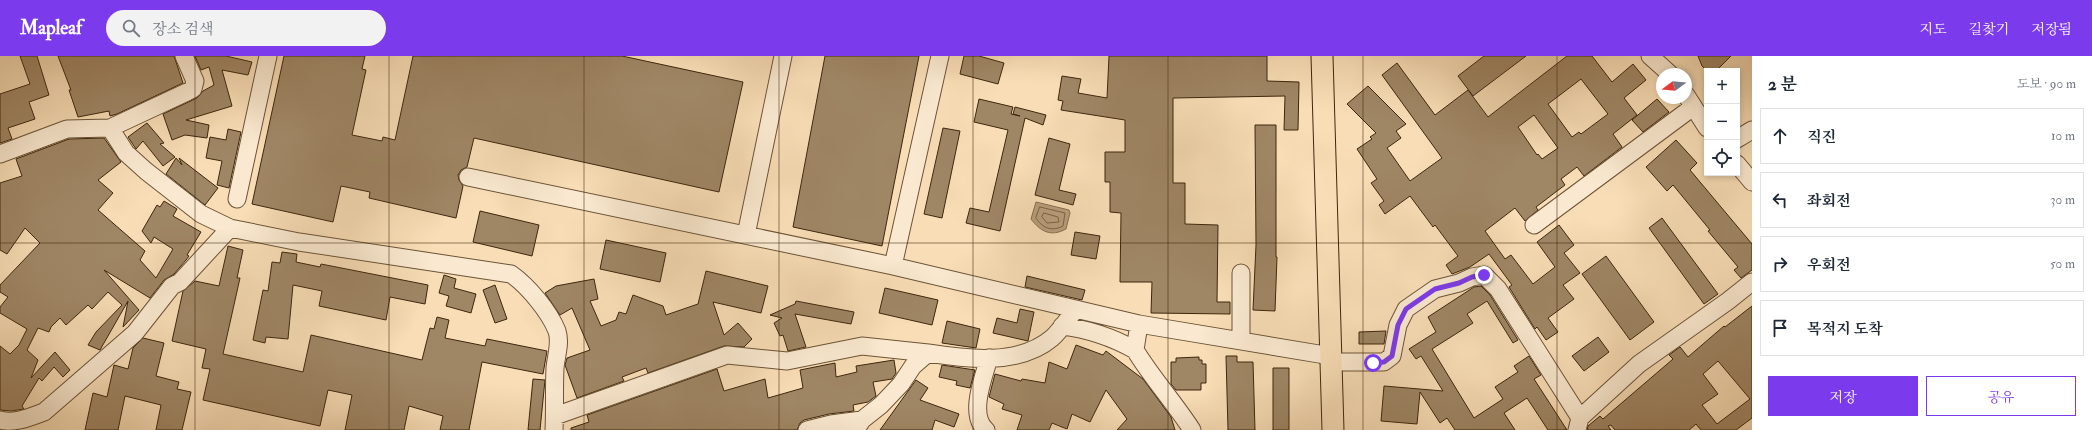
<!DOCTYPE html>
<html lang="ko">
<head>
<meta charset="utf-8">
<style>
  :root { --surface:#fff; --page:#f2f2f3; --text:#1f2937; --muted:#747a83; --line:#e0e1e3; --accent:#7c3aed }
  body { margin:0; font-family:"IM FELL Double Pica","Noto Serif KR",serif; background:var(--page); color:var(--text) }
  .controls { position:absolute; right:12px; top:12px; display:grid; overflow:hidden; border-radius:0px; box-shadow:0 2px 6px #0003 }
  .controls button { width:36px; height:36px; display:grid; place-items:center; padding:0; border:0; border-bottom:1px solid var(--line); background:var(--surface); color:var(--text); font:20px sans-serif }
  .compass { position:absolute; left:1656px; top:12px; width:36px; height:36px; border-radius:50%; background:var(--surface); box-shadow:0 2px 6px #0003; rotate:254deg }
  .stop { position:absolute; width:12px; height:12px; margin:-9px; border:3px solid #7c3aed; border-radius:50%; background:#fff }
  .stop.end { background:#7c3aed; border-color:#fff; box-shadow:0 1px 4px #0008 }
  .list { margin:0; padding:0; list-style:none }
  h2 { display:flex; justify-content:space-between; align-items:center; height:52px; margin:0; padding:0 16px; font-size:17px }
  h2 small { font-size:13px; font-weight:400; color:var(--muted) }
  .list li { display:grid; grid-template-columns:26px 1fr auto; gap:12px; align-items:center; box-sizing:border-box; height:56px; margin:0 8px 8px; padding:0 8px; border:1px solid var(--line); border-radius:0px }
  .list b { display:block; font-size:15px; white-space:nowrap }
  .list em { font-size:13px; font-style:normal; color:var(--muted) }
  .actions { display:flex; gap:8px; padding:12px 16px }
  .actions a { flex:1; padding:9px 0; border:1px solid var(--accent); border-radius:0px; text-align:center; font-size:14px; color:var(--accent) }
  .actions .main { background:var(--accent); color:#fff }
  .icon { flex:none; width:22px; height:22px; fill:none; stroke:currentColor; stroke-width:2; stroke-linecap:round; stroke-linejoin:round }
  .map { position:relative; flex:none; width:1752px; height:374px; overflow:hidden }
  header { display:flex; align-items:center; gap:24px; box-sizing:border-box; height:56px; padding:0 20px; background:var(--accent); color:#fff }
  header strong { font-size:19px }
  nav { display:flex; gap:22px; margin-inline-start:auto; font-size:14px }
  .search { width:280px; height:36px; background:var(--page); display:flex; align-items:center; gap:10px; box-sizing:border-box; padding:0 14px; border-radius:22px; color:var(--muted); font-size:15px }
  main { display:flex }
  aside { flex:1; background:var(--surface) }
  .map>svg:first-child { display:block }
  .water { fill:#b99f7d; stroke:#886f50 }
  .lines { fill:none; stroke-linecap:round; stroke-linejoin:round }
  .shore { stroke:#7c6345; stroke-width:1 }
  .building { fill:#9f8665; stroke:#3e270d; fill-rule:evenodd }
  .minor-casing { stroke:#6c5437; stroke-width:19 }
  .major-casing { stroke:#3e270d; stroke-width:23 }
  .minor { stroke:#fae9d0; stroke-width:17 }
  .major { stroke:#f8ddb6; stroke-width:21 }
  .route { stroke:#7c3aed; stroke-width:5 }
  .grid { fill:none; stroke:#3e270d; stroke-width:1; stroke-opacity:0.55 }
</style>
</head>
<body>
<header>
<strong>Mapleaf</strong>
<div class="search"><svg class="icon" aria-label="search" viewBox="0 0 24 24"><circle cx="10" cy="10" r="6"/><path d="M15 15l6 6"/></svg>장소 검색</div>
<nav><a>지도</a><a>길찾기</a><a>저장됨</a></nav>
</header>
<main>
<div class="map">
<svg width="1752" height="374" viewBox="0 0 1752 374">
  <rect width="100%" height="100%" fill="#f8ddb6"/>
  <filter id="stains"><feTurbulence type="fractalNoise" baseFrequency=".005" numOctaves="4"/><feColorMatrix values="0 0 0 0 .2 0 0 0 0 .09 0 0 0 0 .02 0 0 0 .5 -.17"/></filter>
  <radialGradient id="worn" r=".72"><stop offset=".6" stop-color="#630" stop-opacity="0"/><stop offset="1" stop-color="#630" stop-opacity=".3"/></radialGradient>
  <!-- water -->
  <path class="water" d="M1036 146 1069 154 1070 157 1066 173C1051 181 1041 176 1031 163Z"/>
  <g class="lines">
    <!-- shore -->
    <path class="shore" d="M1040 151 1065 157 1063 170C1052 176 1042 172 1036 162Z
      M1044 157 1058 161 1059 166 1047 167 1042 161Z"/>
  </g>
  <!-- building -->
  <path class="building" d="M20 0H37L49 39 29 46 35 63 8 72 12 83 0 87V38L30 28Z
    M58 0H174L183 27 117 58 110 60 109 55 78 61 69 34H71Z
    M195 0H226L252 6 248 19 222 14 232 50 186 64 209 69 207 82 185 79 172 84 163 58 197 42 203 35 214 29 209 11 201 14Z
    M284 0H365L362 13 366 14 352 79 382 85 383 81 395 84 413 0H622L743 26 719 136 474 82 467 111 461 114 458 119 459 124 463 130 456 162 369 142 370 136 341 130 333 166 252 148Z
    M825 0H919L882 190 793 171Z
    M964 0H979L1004 7 998 28 960 18Z
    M1109 0H1267V25L1299 26 1298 74H1284L1285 40 1173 42V127H1185V168L1218 169 1217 246H1230V258L1151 257 1152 226H1120L1121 157 1110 156V126H1105V96H1125V64L1061 54 1063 45 1058 44 1062 20 1081 23 1078 37 1107 42Z
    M1484 0H1526L1473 40 1458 20Z
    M1567 0H1592L1612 26 1633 8 1646 24 1624 42 1637 59 1613 78 1622 91 1584 120 1577 111 1561 123 1565 129 1536 151 1538 154 1525 165 1515 152 1485 175 1505 203 1511 199 1533 228 1555 211 1537 186 1559 169 1574 189 1564 197 1580 217 1563 229 1574 243 1548 262 1558 276 1546 284 1537 271 1535 273 1509 231 1512 229 1489 198 1470 211 1452 218 1446 209 1458 200 1435 169 1433 171 1410 140 1385 158 1379 149 1384 145 1371 127 1377 123 1357 93 1372 83 1370 81 1376 77 1347 48 1368 30 1406 68 1396 75 1401 82 1387 92 1410 125 1442 102 1382 19 1397 7 1435 59 1468 34 1488 61ZM1581 23 1608 58 1581 78 1579 76 1572 81 1548 48ZM1534 59 1558 92 1542 103 1538 98 1537 99 1518 71Z
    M1698 0H1731L1716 15H1707L1702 10Z
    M979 43 1013 51 1011 58 1020 60 1013 58 1015 51 1046 59 1043 69 1025 62 1000 175 966 167 970 152 989 156 1008 74 974 66Z
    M1657 43 1669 56 1643 76 1632 64Z
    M147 67 164 87 160 88 175 101 163 110 143 85 136 93 128 81Z
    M1255 69H1276V201H1277L1275 255 1253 254 1256 189Z
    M943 72 960 75 942 162 924 158Z
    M228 73 241 76 229 132 217 129 222 105 206 102 210 81 226 84Z
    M104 82 121 106 98 124 113 137 98 154 145 195 140 204 156 222 173 193 154 181 151 187 142 175 157 149 160 151 164 145 177 153 173 160 201 176 187 199 189 200 186 204 174 218 164 224 150 242 104 214 139 254 123 271 128 245 100 294 88 289 96 276 122 249 108 236 92 253 88 249 66 269 60 262 51 271 49 276 38 272 27 294 38 304 31 322 55 296 70 314 63 321 54 311 42 325 39 322 22 350 24 353 11 355 0 354V290L10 298 19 289 27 273 0 257V251L8 241 0 236V229L40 187 25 172 7 198 0 194V127L22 120 16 103 69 83Z
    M1049 82 1070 88 1059 134 1076 138 1073 149 1035 139Z
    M1676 84 1697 107 1690 114 1752 188V214L1741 222 1734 214 1738 211 1708 175 1710 174 1673 129 1667 135 1646 111Z
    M176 102 182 109 179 102 218 132 205 149 166 118Z
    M480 155 539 169 532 200 473 186Z
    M1662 162 1718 238 1704 248 1649 172Z
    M1075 176 1100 180 1096 203 1071 199Z
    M606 184 666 197 660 226 600 213Z
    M228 190 243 194 237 222H240L223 298 303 316 311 279 422 304 430 272 434 273 437 261 449 264 445 282 485 290 487 283 547 295 543 318 482 306 469 374H440L443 360 409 350 404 374H345L352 339 328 334 320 370 203 344 210 313 202 312 206 293 172 285 183 235 195 225 219 230Z
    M282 196 297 198 296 206 320 211 321 208 428 229 425 248 390 241 386 264 319 250 322 235 293 229 288 283 266 281 265 287 253 284 263 234 268 235 272 206 280 207Z
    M1606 200 1654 266 1630 284 1582 218Z
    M706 215 768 230 761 257 713 246 724 279 738 267 752 283 744 291 724 290 648 317 646 312 622 321 624 325 577 342 565 309 567 302 590 294 572 252 560 259 545 237 556 230 594 223 598 243 590 245 601 270 616 264 619 256 626 258 633 239 663 250 666 259 698 248Z
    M444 219 456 223 454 232 476 238 471 257 446 250 449 240 439 237Z
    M1027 220 1085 234 1082 244 1025 231Z
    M495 229 507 263 495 267 483 234Z
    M1481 230 1490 239 1518 284 1513 287 1487 245 1467 258 1473 267 1432 293 1474 362 1503 343 1495 331 1518 316 1514 310 1529 300 1541 319 1534 323 1567 374H1548L1527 342 1504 357 1515 374H1455L1447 362 1440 367 1420 336 1417 368 1381 365 1384 330 1443 335 1421 300 1416 303 1409 293 1436 276 1428 261 1474 231Z
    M885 232 938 244 932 269 879 257Z
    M796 245 854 256 851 268 795 258 806 291 788 295 783 279 780 280 774 267 782 262 770 259 795 248Z
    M1752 250V362L1736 374H1701L1696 368 1689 374H1615L1611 369 1608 370 1611 374H1587L1588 370 1600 360 1603 363 1673 303 1669 299 1680 291 1688 301 1724 270 1725 271ZM1718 305 1750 343 1717 368 1702 349 1718 338 1703 318Z
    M1020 253 1034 256 1028 285 993 277 997 262 1017 267Z
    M947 265 980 273 976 292 942 287Z
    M1386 275 1384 288H1359V276Z
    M1598 281 1609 296 1584 315 1572 300Z
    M143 282 164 287 156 320 179 326 177 333 191 336 182 374H156L161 349 125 340 118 374H85L93 337 107 341 114 309 128 313 133 292Z
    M1076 289 1103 299 1106 295 1143 323 1171 361 1175 374H1117L1127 363 1106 334 1090 366 1072 358 1067 373 1052 367 1049 374H1017L1022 359 1002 353 1004 348 989 341 995 318 1021 325 1022 323 1045 327 1049 306 1067 313Z
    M1226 300H1237V306H1253L1255 374H1228Z
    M1199 301V304H1202V308H1206V327H1201V334H1176L1171 328V306H1176V302Z
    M894 304 896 317 892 323 873 326 876 340 868 346 853 349 854 355 829 358 804 364 800 367 797 374H571V372L589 366 587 359 717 313 724 335 765 323 768 342 803 332 800 314 835 307 836 321 857 316 856 310Z
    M942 309 975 314 970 332 956 329 957 325 939 321Z
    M1273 312H1289V374H1273Z
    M533 323 545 324 540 374H528Z
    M916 324 928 332 920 344 959 358 954 371 935 364 932 374H880Z"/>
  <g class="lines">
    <defs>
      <path id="minor" d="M1650 0 1670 18
        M1686 39 1707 72
        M110 72 126 97 146 115 201 158 230 172 299 186 511 218C528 230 549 255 557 275 561 287 556 300 555 312 554 333 555 353 554 374
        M1737 83 1752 74
        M0 98 67 73 110 72 187 36 193 33 195 25 184 0
        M1737 108 1752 126
        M468 121 893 210 1139 268 1331 300
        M237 143 268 0
        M1534 169 1693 51
        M746 179 783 0
        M893 210 940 0
        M1139 268 1135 294C1152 322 1174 346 1192 374
        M1062 270C1087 273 1112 281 1135 294
        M1241 284V217
        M928 297C967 303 1019 310 1052 282 1061 274 1068 262 1076 253
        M1331 306H1384L1392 300 1398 269 1406 253 1435 233 1459 227 1472 221 1484 219 1498 233 1580 362
        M555 360 727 299 787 305 862 290 928 297 913 310 901 328 881 349 862 364 856 374
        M0 364C15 368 30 361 44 356L135 277 172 230 180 226 230 172
        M807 374 831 368 862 364
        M986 374C968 359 984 320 989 302
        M1577 374 1580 362 1639 308 1728 245 1752 226"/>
      <path id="major" d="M1322 0 1333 374"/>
    </defs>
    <!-- minor casing -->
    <use href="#minor" class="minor-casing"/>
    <!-- major casing -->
    <use href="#major" class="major-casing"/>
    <!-- minor -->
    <use href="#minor" class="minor"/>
    <!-- major -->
    <use href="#major" class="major"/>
  </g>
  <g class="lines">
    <!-- route -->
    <path class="route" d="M1373 307 1384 306 1392 300 1398 269 1406 253 1435 233 1459 227 1472 221 1484 219"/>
  </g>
  <!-- grid -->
  <path class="grid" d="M195 0V374M389 0V374M584 0V374M779 0V374M973 0V374M1168 0V374M1363 0V374M1557 0V374M0 187H1752"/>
  <rect width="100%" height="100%" filter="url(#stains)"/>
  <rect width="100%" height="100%" fill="url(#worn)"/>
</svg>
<div class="controls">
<button>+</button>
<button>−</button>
<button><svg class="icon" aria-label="locate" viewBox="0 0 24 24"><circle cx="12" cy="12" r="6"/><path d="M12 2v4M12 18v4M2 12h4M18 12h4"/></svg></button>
</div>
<svg class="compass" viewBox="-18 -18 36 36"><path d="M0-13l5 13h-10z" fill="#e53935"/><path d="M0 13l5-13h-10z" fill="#747a83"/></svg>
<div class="stop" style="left:1373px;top:307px"></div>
<div class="stop end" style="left:1484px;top:219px"></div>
</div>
<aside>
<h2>2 분<small>도보 · 90 m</small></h2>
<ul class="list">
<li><svg class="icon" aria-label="ahead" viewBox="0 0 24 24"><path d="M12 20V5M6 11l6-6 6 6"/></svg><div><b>직진</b></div><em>10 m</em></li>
<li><svg class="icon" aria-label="left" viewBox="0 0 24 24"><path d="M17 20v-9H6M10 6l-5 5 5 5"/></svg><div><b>좌회전</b></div><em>30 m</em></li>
<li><svg class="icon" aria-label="right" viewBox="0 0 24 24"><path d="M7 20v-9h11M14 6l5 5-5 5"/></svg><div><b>우회전</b></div><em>50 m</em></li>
<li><svg class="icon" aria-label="arrive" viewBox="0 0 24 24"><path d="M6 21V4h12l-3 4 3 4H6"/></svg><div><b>목적지 도착</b></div></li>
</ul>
<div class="actions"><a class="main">저장</a><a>공유</a></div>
</aside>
</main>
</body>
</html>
